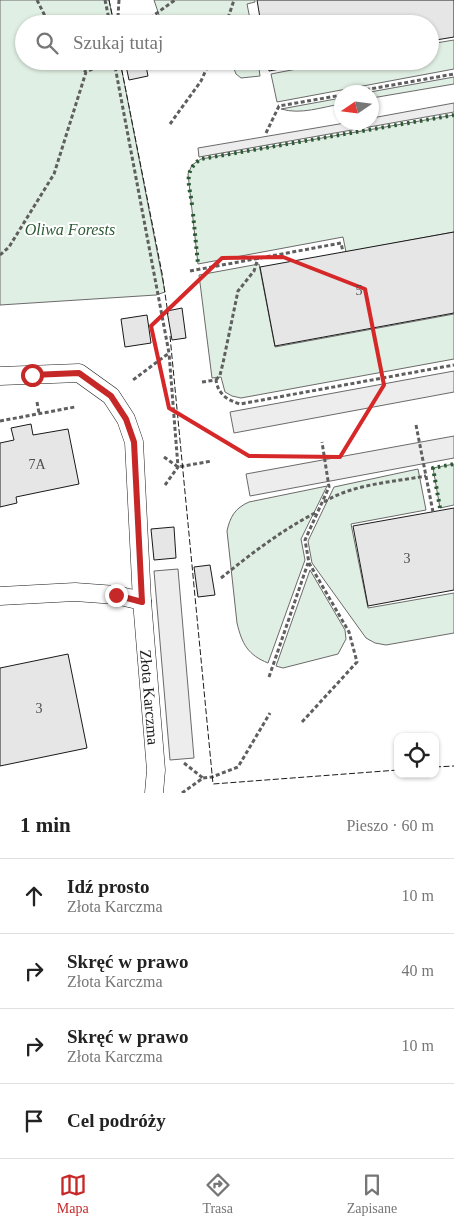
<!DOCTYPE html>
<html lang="pl">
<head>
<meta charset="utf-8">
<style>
  :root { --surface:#fff; --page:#f2f2f2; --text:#222; --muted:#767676; --line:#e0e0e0; --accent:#c62828 }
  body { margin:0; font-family:Georgia,serif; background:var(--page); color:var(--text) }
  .controls { position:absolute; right:15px; bottom:15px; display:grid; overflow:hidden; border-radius:10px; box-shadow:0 1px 4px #0004 }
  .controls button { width:45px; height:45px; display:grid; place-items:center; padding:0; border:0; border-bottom:1px solid var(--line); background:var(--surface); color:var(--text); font:25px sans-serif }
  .compass { position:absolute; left:334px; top:85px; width:45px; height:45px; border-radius:50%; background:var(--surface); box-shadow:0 1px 4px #0004; rotate:257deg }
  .stop { position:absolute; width:15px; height:15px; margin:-11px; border:4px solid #c62828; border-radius:50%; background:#fff }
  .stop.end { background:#c62828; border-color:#fff; box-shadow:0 1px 5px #0008 }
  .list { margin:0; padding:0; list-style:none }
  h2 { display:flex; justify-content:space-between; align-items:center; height:65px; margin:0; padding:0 20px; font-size:21px }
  h2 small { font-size:16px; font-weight:400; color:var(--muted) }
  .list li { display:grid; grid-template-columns:32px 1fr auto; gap:15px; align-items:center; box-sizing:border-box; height:75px; padding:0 20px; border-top:1px solid var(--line) }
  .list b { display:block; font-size:19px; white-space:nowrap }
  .list p { margin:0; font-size:16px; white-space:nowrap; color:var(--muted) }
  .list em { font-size:16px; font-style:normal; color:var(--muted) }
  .icon { flex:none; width:28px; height:28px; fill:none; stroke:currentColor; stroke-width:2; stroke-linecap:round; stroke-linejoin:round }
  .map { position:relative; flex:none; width:454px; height:793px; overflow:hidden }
  .search { position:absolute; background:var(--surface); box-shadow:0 1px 4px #0004; left:15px; right:15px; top:15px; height:55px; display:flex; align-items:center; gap:12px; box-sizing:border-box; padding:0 18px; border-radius:28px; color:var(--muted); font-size:19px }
  .sheet { height:365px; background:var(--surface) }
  nav { display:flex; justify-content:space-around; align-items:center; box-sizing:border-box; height:70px; border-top:1px solid var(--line); background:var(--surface); font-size:14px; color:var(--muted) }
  nav a { display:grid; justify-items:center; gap:2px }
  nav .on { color:var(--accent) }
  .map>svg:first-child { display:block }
  .green { fill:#e0efe3; stroke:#6a6a6a }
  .parking { fill:#ededed; stroke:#6a6a6a }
  .building { fill:#e6e6e6; stroke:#1a1a1a }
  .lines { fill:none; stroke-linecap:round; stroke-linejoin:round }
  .service-casing { stroke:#1a1a1a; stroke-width:19 }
  .path { stroke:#5f5f5f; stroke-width:3; stroke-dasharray:4 2.5; stroke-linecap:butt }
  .service { stroke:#fff; stroke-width:18 }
  .hedge { stroke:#2b5a34; stroke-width:4; stroke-dasharray:2.5 4; stroke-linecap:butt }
  .fence { stroke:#1a1a1a; stroke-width:1; stroke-dasharray:6 2.5; stroke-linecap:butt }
  .route { stroke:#c62828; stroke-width:6 }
  .marked { fill:none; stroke:#d62828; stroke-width:4; stroke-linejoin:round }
  .labels { text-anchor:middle; stroke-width:4; stroke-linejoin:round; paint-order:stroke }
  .number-label { font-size:14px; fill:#4d4d4d }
  .park-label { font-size:16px; font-style:italic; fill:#2b5a34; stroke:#fff }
  .street-label { font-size:16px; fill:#1a1a1a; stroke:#fff }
</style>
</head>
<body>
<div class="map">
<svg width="454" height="793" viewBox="0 0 454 793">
  <rect width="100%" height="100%" fill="#fff"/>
  <!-- green -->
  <path class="green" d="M0 0H109L114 24H24V61H120L165 292 156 295 0 305Z
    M154 0H255V2L247 4 251 24H189L186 19 178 20 176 24H164L160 18Z
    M454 40V69L277 102 271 74 338 61H430V44Z
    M231 61H258L260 76 241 78 236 74Z
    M454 77V84L372 98V92H370Z
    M341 98V104C322 107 301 115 281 109Z
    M454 115V232L346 252 343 237 198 264 188 174 192 165 201 159Z
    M259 264 275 347 454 314V359L241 398 232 396 225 392 221 377 212 378 199 275Z
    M454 464V505L440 508 433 468Z
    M418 469 426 510 351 524 368 608 454 593V633L386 645 375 643 366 638 312 563 308 541 334 487Z
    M327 486 301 539 305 560 268 663C248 655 242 644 237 623L227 531C230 517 235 508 249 502Z
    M310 570 345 630 346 639 338 654 283 668 276 666Z"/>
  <!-- parking -->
  <path class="parking" d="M454 103V112L199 157 198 148 345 123 372 122V118Z
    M454 371V392L234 433 230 412Z
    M454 436V458L250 496 246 474Z
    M178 569 194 758 170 760 154 571Z"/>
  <!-- building -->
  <path class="building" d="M257 0H454V37L430 41V24H261Z
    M125 61H145L148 76 129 80Z
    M268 61H322L269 71Z
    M454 232V313L275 346 260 267Z
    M182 308 186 338 172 340 167 311Z
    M147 315 151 343 125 347 121 319Z
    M31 424 33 435 68 429 79 484 16 497 17 503 0 507V443L14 440 11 428Z
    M454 508V590L368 606 353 526Z
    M174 527 176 558 154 560 151 529Z
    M210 565 215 595 198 597 194 567Z
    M68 654 87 748 0 766V668Z"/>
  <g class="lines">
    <defs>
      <g id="service">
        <path id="s1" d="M0 376 79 373 111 396 126 419 134 442 142 601 156 770 154 793"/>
        <path d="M0 596 75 592 116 595 142 601"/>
      </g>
    </defs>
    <!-- service casing -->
    <use href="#service" class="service-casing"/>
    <!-- path -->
    <path class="path" d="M37 0 49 24
      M105 0 110 24
      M119 0 118 16 120 24
      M150 18 175 0
      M226 24 234 0
      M75 61 86 72
      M114 61 169 353 133 380
      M353 92 454 74
      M170 124 201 81 210 61
      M266 133 279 106 342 95
      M0 255 9 247 54 174 86 72 110 61
      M190 271 341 243 343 252
      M216 380 220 375 223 363 238 291 254 271 258 258
      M202 382 216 380C218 394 227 400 240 404L454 365
      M37 402 39 413
      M0 421 75 407
      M416 425 433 512
      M164 457 178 467 212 461
      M165 485 178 467 169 353
      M324 502C353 484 393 482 426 476
      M221 578C252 553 282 530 317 512
      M269 677 308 563
      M302 722 357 662 349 632 309 563 305 540 329 487 322 442
      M184 763 203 778
      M182 793 203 778 212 777 238 767 270 713"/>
    <!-- service -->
    <use href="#service" class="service"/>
    <!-- hedge -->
    <path class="hedge" d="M192 205C190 186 182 171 201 159L454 115
      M193 214 198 264
      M440 508 433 468 454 464"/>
    <!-- fence -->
    <path class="fence" d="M109 0 114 24
      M120 61 162 273 168 314
      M170 336 213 784 398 770
      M435 767 454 766"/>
  </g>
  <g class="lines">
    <!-- route -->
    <path class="route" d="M32 375 79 373 111 396 126 419 134 442 142 602 116 595"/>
  </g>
  <!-- marked area -->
  <path class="marked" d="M283 257 365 289 384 385 340 457 249 456 169 408 151 326 222 258Z"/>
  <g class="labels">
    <!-- number labels -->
    <g class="number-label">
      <text x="359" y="295">5</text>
      <text x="37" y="469">7A</text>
      <text x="407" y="563">3</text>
      <text x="39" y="713">3</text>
    </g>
    <!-- park labels -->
    <g class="park-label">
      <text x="70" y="235">Oliwa Forests</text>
    </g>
    <!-- street labels -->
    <g class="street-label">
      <text dy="6" stroke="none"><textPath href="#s1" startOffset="426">Złota Karczma</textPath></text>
    </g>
  </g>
</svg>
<div class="controls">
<button><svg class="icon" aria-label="locate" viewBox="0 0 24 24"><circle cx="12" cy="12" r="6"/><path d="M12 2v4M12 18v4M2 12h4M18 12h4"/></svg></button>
</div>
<svg class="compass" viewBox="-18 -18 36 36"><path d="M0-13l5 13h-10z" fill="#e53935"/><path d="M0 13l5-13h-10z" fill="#767676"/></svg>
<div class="stop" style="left:32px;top:375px"></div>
<div class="stop end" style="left:116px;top:595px"></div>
<div class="search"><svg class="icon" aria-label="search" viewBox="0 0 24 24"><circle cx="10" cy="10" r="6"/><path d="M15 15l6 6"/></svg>Szukaj tutaj</div>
</div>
<section class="sheet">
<h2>1 min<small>Pieszo · 60 m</small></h2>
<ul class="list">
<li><svg class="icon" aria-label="ahead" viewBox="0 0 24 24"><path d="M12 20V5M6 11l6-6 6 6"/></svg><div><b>Idź prosto</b><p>Złota Karczma</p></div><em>10 m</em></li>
<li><svg class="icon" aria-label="right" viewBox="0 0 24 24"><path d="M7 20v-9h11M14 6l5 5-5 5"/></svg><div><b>Skręć w prawo</b><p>Złota Karczma</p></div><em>40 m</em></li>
<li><svg class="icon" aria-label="right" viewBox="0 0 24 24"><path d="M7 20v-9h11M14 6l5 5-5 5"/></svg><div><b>Skręć w prawo</b><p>Złota Karczma</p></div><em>10 m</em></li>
<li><svg class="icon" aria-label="arrive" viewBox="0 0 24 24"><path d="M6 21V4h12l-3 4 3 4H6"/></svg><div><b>Cel podróży</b></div></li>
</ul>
</section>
<nav>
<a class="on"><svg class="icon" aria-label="map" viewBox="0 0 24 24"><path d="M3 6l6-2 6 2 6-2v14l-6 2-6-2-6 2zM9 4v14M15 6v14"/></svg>Mapa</a>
<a><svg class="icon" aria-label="directions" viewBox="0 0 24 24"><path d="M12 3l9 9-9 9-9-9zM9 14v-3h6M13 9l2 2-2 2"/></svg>Trasa</a>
<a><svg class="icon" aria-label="saved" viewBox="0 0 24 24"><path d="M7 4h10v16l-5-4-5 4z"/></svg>Zapisane</a>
</nav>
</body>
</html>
